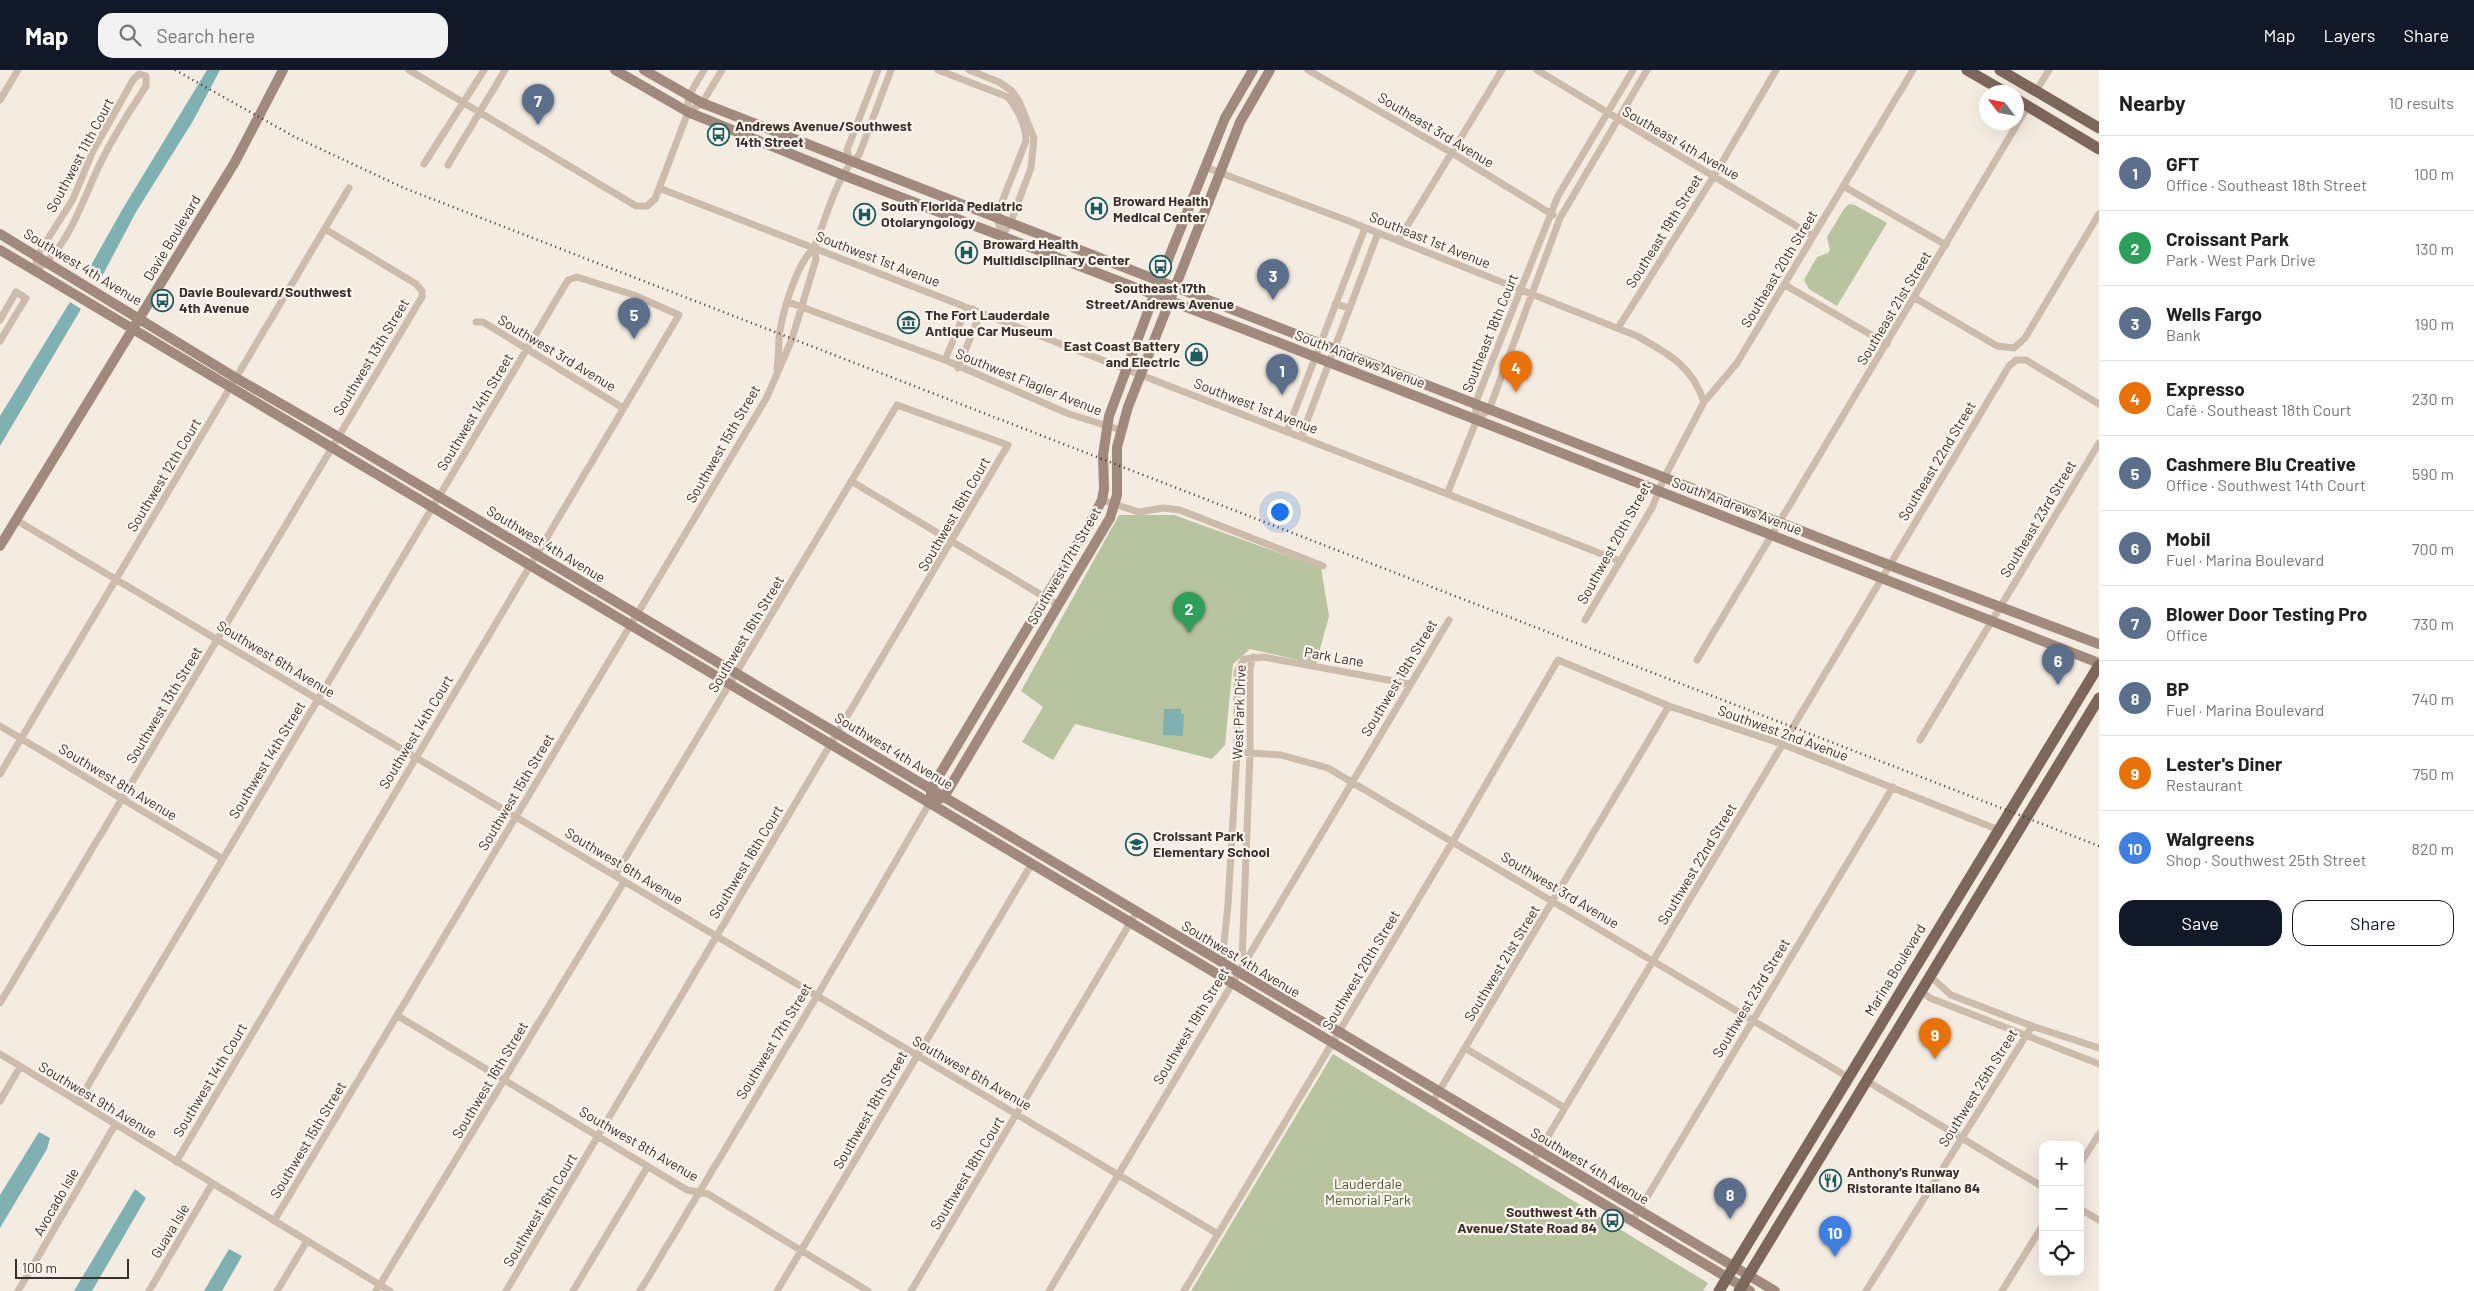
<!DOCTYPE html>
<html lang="en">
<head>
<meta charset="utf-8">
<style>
  :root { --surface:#fff; --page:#f2f2f2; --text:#222; --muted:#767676; --line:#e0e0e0; --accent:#111827 }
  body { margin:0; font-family:Barlow,sans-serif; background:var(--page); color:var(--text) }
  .controls { position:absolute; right:15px; bottom:15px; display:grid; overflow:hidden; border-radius:10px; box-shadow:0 5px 20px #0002 }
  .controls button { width:45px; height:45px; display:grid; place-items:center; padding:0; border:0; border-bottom:1px solid var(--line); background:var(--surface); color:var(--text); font:25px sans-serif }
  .compass { position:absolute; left:1979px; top:15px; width:45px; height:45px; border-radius:50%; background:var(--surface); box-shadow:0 5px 20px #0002; rotate:302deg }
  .scale { position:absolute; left:15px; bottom:12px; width:114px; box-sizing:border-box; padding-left:5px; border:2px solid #3b302b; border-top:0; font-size:14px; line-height:18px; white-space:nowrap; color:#3b302b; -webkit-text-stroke:4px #fbf5ee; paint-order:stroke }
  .you { position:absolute; left:1279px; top:441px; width:18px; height:18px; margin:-12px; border:4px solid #fff; border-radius:50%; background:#1a73e8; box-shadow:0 0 0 8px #1a73e833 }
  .badge { display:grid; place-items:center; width:32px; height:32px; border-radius:50%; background:var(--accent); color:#fff; font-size:16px; font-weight:700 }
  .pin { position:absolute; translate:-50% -41px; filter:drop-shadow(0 1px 2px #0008) }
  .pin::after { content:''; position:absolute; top:26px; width:18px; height:15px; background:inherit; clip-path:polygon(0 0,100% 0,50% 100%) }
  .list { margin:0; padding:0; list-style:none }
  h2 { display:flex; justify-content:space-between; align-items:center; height:65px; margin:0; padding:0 20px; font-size:21px }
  h2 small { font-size:16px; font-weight:400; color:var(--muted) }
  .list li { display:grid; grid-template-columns:32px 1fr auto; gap:15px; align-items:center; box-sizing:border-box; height:75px; padding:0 20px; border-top:1px solid var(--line) }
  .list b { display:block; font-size:19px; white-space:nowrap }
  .list p { margin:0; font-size:16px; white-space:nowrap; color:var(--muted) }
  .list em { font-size:16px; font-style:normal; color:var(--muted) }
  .actions { display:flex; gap:10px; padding:15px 20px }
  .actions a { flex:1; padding:11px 0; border:1px solid var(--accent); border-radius:15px; text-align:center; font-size:18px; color:var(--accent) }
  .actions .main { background:var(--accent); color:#fff }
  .icon { flex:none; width:28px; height:28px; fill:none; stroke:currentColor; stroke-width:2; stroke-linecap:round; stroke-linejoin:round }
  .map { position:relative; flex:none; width:2099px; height:1221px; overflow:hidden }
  header { display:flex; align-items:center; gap:30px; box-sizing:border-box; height:70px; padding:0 25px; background:var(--accent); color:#fff }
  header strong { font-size:24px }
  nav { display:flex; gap:28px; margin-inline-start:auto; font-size:18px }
  .search { width:350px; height:45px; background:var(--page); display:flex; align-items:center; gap:12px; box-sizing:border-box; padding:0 18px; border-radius:15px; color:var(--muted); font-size:19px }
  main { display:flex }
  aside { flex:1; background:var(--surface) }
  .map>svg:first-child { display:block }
  .green { fill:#b8c4a0 }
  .water { fill:#7fb0b2 }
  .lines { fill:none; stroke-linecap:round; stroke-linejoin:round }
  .street { stroke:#cdbbac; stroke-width:7 }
  .secondary { stroke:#a18a7d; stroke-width:10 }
  .primary { stroke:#7d675c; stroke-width:11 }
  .rail { stroke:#3b302b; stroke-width:2.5; stroke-dasharray:1 4; stroke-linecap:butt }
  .labels { text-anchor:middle; stroke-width:4.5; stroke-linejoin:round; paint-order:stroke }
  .poi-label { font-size:14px; font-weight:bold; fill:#3b302b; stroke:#fbf5ee; text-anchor:start }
  .street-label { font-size:14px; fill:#3b302b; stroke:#fbf5ee }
  .park-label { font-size:14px; fill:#4a5a2e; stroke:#fbf5ee }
</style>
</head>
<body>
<header>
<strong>Map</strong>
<div class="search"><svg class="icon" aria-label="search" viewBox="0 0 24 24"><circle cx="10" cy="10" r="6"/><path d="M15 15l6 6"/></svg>Search here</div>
<nav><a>Map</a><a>Layers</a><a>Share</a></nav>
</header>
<main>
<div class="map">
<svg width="2099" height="1221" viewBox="0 0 2099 1221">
  <rect width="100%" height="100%" fill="#f4ebe1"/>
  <!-- green -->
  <path class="green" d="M1849 134 1855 135 1887 153 1837 236 1809 219 1804 210 1817 187 1828 183 1830 180 1827 167 1844 139Z
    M1119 445H1174L1321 498 1329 546 1316 594 1250 579 1233 594 1225 675 1212 689 1075 654 1053 690 1022 672 1043 637 1021 621Z
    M1333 984 1708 1213 1703 1221H1191Z"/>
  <!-- water -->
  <path class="water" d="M207 0H220L193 51 136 142 99 212 86 204 122 140Z
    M70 232 81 239 0 376V346Z
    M1164 639H1181V644H1184L1183 666 1163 665Z
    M39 1062 50 1068 47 1079 0 1158V1125Z
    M135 1119 146 1128 92 1221H74Z
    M229 1179 242 1186 222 1221H204Z"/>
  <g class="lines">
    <!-- street -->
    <path class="street" d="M409 0 636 136H647L655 129 688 42V27L704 0
      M938 0 1008 27C1017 39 1026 55 1026 71L1000 137 997 148 1002 165
      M969 0 999 12 1012 21 1019 31 1034 68 1031 98 1010 154 1002 165
      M1308 0 1452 83 1553 145
      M1537 0 1813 166
      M139 4 146 6V16C131 39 116 62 104 86 84 123 72 176 35 201L37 186 73 129 93 81 133 10Z
      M2036 21 2049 0
      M0 30 18 0
      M688 42 702 33 722 0
      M850 91 847 80 878 0
      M424 94 484 0
      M448 95 505 0
      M1205 97 1346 150 1637 266C1669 284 1692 296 1704 332
      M1843 116 1946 175
      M659 118 1620 491
      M1398 171 1502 0
      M1785 215 1887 274
      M1915 228 1997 276 2014 278 2025 268 2099 144
      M788 232 945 290 1069 344 1121 360
      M1335 234 1350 238
      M0 250 16 222 26 228 0 271
      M476 252H483L623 338
      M1618 258 1714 106 1776 0
      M945 290 964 244 973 239 978 249 958 298
      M777 299C779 286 778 273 780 260 784 238 797 193 814 178
      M1477 349 1489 340 1560 148 1647 0
      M1287 361 1365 158
      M1301 367 1378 163
      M851 411 1058 535
      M1448 422 1477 349 1475 334 1558 126 1633 0
      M1102 430 1139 442 1163 438 1180 440 1323 496
      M16 450 1218 1164
      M1585 550 1652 438 1664 408 1704 332 1737 293 1913 0
      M1697 590 2028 36
      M0 656 223 789
      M1920 670 2099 373
      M1237 682 1281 685 1328 698 1848 1007
      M0 704 349 118
      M1242 891 1250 683V598L1253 587
      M1222 893 1228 834 1237 682V602L1244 589 1263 587 1410 614
      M1930 906 1951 925 2032 956 2099 978
      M1921 921 1930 928 2099 994
      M0 933 422 227V221L416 214 325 159
      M398 946 687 1120 708 1124 868 1221
      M1465 978 1565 1038
      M0 984 390 1221
      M1867 1011 2043 1117
      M0 1031 20 997
      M78 1032 568 210 577 207 634 225 679 245 176 1092
      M1432 1033 1669 636
      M1532 1093 2009 296 2016 290H2026L2099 334
      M2080 1094 2099 1064
      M2080 1139 2099 1150
      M274 1151 767 327 792 269 816 189 814 178C825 152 837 102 859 85L891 0
      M1632 1152 1893 717
      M18 1221 115 1055
      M149 1221 212 1114
      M277 1221 307 1171
      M376 1221 624 812
      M506 1221 1008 375 897 335 615 805
      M573 1221 648 1096
      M640 1221 817 926 929 734
      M777 1221 1031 795
      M911 1221 1136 843
      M1049 1221 1449 550
      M1184 1221 1453 771 1558 590 1669 636 1782 674 1999 760
      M1866 1221 2032 956
      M2002 1221 2043 1155"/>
    <!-- secondary -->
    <path class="secondary" d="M615 0 688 42 843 105 1272 270 2099 593
      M644 0 702 33 1889 495 2099 574
      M0 164 236 308 337 366 1775 1221
      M0 180 1750 1221
      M0 476 235 92 283 0
      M931 725V719L1090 453 1102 430 1104 419 1103 385 1109 346 1159 212 1225 48 1253 0
      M937 730 944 727 1110 448 1117 425V377L1128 337 1240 52 1270 0"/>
    <!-- primary -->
    <path class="primary" d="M1967 0 2005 22
      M2000 0 2099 58
      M2016 29 2099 79
      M1719 1221 2099 595
      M1739 1221 2099 628"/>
    <!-- rail -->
    <path class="rail" d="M175 0 295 67 404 118 2099 776"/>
  </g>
  <!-- icons -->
  <defs>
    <symbol id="bus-ring" viewBox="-11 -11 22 22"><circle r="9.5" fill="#fbf5ee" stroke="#1f5a5e" stroke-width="1.5"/><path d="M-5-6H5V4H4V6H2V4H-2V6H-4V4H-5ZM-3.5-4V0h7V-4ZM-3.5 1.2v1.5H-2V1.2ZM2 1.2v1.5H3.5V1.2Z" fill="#1f5a5e"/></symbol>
    <symbol id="hospital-ring" viewBox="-11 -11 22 22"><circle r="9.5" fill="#fbf5ee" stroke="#1f5a5e" stroke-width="1.5"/><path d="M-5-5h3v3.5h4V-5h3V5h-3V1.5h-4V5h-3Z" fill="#1f5a5e"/></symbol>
    <symbol id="museum-ring" viewBox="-11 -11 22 22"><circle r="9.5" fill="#fbf5ee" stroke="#1f5a5e" stroke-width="1.5"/><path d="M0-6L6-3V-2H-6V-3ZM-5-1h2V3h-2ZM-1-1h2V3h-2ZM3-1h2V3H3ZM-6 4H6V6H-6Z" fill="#1f5a5e"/></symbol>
    <symbol id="shop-ring" viewBox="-11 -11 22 22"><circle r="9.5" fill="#fbf5ee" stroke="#1f5a5e" stroke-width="1.5"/><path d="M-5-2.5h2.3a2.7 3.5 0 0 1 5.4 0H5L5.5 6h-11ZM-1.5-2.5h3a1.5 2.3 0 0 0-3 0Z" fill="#1f5a5e"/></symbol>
    <symbol id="school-ring" viewBox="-11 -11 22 22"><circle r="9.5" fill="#fbf5ee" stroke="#1f5a5e" stroke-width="1.5"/><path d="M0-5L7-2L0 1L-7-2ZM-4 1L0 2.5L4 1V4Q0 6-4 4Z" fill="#1f5a5e"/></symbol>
    <symbol id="restaurant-ring" viewBox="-11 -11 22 22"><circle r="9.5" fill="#fbf5ee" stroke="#1f5a5e" stroke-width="1.5"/><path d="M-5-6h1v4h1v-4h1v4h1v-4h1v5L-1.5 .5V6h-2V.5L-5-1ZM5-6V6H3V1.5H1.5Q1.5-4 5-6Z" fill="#1f5a5e"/></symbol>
  </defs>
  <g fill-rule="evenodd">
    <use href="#bus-ring" x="706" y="52" width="25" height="25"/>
    <use href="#hospital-ring" x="1084" y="126" width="25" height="25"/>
    <use href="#hospital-ring" x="852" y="132" width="25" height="25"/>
    <use href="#hospital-ring" x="954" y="170" width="25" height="25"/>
    <use href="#bus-ring" x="1148" y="184" width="25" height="25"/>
    <use href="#bus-ring" x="150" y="218" width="25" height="25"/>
    <use href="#museum-ring" x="896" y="240" width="25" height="25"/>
    <use href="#shop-ring" x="1184" y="272" width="25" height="25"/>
    <use href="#school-ring" x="1124" y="762" width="25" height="25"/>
    <use href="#restaurant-ring" x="1818" y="1098" width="25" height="25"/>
    <use href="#bus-ring" x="1600" y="1138" width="25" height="25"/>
  </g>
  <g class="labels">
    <!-- poi labels -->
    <g class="poi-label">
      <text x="735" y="61">Andrews Avenue/Southwest<tspan x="735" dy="16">14th Street</tspan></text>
      <text x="1113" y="136">Broward Health<tspan x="1113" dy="16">Medical Center</tspan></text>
      <text x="881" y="141">South Florida Pediatric<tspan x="881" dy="16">Otolaryngology</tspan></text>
      <text x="983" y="179">Broward Health<tspan x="983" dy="16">Multidisciplinary Center</tspan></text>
      <text x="1160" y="223" text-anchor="middle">Southeast 17th<tspan x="1160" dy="16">Street/Andrews Avenue</tspan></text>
      <text x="179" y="227">Davie Boulevard/Southwest<tspan x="179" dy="16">4th Avenue</tspan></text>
      <text x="925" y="250">The Fort Lauderdale<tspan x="925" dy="16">Antique Car Museum</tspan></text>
      <text x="1180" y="281" text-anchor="end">East Coast Battery<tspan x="1180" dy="16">and Electric</tspan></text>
      <text x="1153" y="771">Croissant Park<tspan x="1153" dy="16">Elementary School</tspan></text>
      <text x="1847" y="1107">Anthony's Runway<tspan x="1847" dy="16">Ristorante Italiano 84</tspan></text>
      <text x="1597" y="1147" text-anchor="end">Southwest 4th<tspan x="1597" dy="16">Avenue/State Road 84</tspan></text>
    </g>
    <!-- street labels -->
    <g class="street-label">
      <text transform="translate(1436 60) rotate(31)" y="5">Southeast 3rd Avenue</text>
      <text transform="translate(1681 73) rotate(30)" y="5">Southeast 4th Avenue</text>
      <text transform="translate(80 85) rotate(-62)" y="5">Southwest 11th Court</text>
      <text transform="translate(1664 161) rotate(-58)" y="5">Southeast 19th Street</text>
      <text transform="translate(172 168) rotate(-59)" y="5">Davie Boulevard</text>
      <text transform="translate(1430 170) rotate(22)" y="5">Southeast 1st Avenue</text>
      <text transform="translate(878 189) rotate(21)" y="5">Southwest 1st Avenue</text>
      <text transform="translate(83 197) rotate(31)" y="5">Southwest 4th Avenue</text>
      <text transform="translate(1779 199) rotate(-59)" y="5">Southeast 20th Street</text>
      <text transform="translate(1894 238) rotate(-59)" y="5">Southeast 21st Street</text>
      <text transform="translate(1490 263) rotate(-68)" y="5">Southeast 18th Court</text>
      <text transform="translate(557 283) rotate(31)" y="5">Southwest 3rd Avenue</text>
      <text transform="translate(371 287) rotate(-59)" y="5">Southwest 13th Street</text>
      <text transform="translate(1360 289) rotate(21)" y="5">South Andrews Avenue</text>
      <text transform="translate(1029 312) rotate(22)" y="5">Southwest Flagler Avenue</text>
      <text transform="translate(1256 336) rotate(21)" y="5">Southwest 1st Avenue</text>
      <text transform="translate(475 342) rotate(-59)" y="5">Southwest 14th Street</text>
      <text transform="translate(723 374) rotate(-60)" y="5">Southwest 15th Street</text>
      <text transform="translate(1937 391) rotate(-59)" y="5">Southeast 22nd Street</text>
      <text transform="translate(164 405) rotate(-59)" y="5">Southwest 12th Court</text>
      <text transform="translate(1737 436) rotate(21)" y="5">South Andrews Avenue</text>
      <text transform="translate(954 444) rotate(-60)" y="5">Southwest 16th Court</text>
      <text transform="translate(2038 449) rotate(-59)" y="5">Southeast 23rd Street</text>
      <text transform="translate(1614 473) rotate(-61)" y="5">Southwest 20th Street</text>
      <text transform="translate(546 474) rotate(31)" y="5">Southwest 4th Avenue</text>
      <text transform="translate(1064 496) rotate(-60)" y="5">Southwest 17th Street</text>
      <text transform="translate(746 564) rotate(-59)" y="5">Southwest 16th Street</text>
      <text transform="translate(1334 587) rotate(10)" y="5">Park Lane</text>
      <text transform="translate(276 589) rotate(31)" y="5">Southwest 6th Avenue</text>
      <text transform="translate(1399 608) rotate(-59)" y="5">Southwest 19th Street</text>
      <text transform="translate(164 635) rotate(-59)" y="5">Southwest 13th Street</text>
      <text transform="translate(1239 642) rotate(-88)" y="5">West Park Drive</text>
      <text transform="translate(416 662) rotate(-59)" y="5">Southwest 14th Court</text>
      <text transform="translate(1783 663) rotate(20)" y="5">Southwest 2nd Avenue</text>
      <text transform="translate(894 681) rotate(31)" y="5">Southwest 4th Avenue</text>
      <text transform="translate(267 690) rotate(-59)" y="5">Southwest 14th Street</text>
      <text transform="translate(118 712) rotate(31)" y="5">Southwest 8th Avenue</text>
      <text transform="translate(516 722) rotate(-59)" y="5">Southwest 15th Street</text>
      <text transform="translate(746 792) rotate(-59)" y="5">Southwest 16th Court</text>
      <text transform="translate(1697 794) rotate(-59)" y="5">Southwest 22nd Street</text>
      <text transform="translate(624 796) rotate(31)" y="5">Southwest 6th Avenue</text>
      <text transform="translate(1560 820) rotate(31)" y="5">Southwest 3rd Avenue</text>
      <text transform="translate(1241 889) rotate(31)" y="5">Southwest 4th Avenue</text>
      <text transform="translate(1502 893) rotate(-59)" y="5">Southwest 21st Street</text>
      <text transform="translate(1361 900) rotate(-59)" y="5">Southwest 20th Street</text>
      <text transform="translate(1895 900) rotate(-59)" y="5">Marina Boulevard</text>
      <text transform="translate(1751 928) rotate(-59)" y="5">Southwest 23rd Street</text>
      <text transform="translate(1191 956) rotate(-59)" y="5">Southwest 19th Street</text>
      <text transform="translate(774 971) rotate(-59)" y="5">Southwest 17th Street</text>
      <text transform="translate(972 1003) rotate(30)" y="5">Southwest 6th Avenue</text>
      <text transform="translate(210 1010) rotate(-59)" y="5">Southwest 14th Court</text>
      <text transform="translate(490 1010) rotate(-59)" y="5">Southwest 16th Street</text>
      <text transform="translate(1978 1018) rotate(-58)" y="5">Southwest 25th Street</text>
      <text transform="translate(98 1030) rotate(31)" y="5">Southwest 9th Avenue</text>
      <text transform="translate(870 1040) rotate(-60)" y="5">Southwest 18th Street</text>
      <text transform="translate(308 1070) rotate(-59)" y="5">Southwest 15th Street</text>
      <text transform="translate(639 1074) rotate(30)" y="5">Southwest 8th Avenue</text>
      <text transform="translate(1590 1096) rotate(31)" y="5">Southwest 4th Avenue</text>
      <text transform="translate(967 1103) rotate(-59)" y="5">Southwest 18th Court</text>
      <text transform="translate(56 1132) rotate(-60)" y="5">Avocado Isle</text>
      <text transform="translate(540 1140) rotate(-59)" y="5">Southwest 16th Court</text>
      <text transform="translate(170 1161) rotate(-59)" y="5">Guava Isle</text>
    </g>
    <!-- park labels -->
    <g class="park-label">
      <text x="1368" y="1119">Lauderdale<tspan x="1368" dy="16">Memorial Park</tspan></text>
    </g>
  </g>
</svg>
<div class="controls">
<button>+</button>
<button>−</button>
<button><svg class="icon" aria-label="locate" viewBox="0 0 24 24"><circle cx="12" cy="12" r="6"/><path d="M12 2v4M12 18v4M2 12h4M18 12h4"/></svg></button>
</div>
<svg class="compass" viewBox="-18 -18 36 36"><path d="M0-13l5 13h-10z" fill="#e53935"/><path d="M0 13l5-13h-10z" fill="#767676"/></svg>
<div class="scale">100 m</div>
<div class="you"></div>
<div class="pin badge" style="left:1282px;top:325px;background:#5c6f8a">1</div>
<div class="pin badge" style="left:1189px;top:563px;background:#2e9e5b">2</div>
<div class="pin badge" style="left:1273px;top:230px;background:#5c6f8a">3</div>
<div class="pin badge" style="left:1516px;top:322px;background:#e8710a">4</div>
<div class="pin badge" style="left:634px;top:269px;background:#5c6f8a">5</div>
<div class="pin badge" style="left:2058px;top:615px;background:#5c6f8a">6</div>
<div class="pin badge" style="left:538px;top:55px;background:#5c6f8a">7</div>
<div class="pin badge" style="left:1730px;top:1149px;background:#5c6f8a">8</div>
<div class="pin badge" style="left:1935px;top:989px;background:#e8710a">9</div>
<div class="pin badge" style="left:1835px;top:1187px;background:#3f7fe0">10</div>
</div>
<aside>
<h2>Nearby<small>10 results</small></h2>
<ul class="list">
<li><span class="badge" style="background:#5c6f8a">1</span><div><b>GFT</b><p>Office · Southeast 18th Street</p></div><em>100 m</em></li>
<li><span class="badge" style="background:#2e9e5b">2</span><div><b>Croissant Park</b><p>Park · West Park Drive</p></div><em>130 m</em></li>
<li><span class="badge" style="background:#5c6f8a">3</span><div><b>Wells Fargo</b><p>Bank</p></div><em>190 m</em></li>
<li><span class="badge" style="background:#e8710a">4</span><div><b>Expresso</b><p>Café · Southeast 18th Court</p></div><em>230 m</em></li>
<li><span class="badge" style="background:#5c6f8a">5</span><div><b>Cashmere Blu Creative</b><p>Office · Southwest 14th Court</p></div><em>590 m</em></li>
<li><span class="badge" style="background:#5c6f8a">6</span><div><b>Mobil</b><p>Fuel · Marina Boulevard</p></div><em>700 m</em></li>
<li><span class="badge" style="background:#5c6f8a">7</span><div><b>Blower Door Testing Pro</b><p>Office</p></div><em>730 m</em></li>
<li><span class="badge" style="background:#5c6f8a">8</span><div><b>BP</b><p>Fuel · Marina Boulevard</p></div><em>740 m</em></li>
<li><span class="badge" style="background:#e8710a">9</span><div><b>Lester's Diner</b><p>Restaurant</p></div><em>750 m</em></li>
<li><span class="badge" style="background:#3f7fe0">10</span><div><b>Walgreens</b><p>Shop · Southwest 25th Street</p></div><em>820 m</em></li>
</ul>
<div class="actions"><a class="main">Save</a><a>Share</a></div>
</aside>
</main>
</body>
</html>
